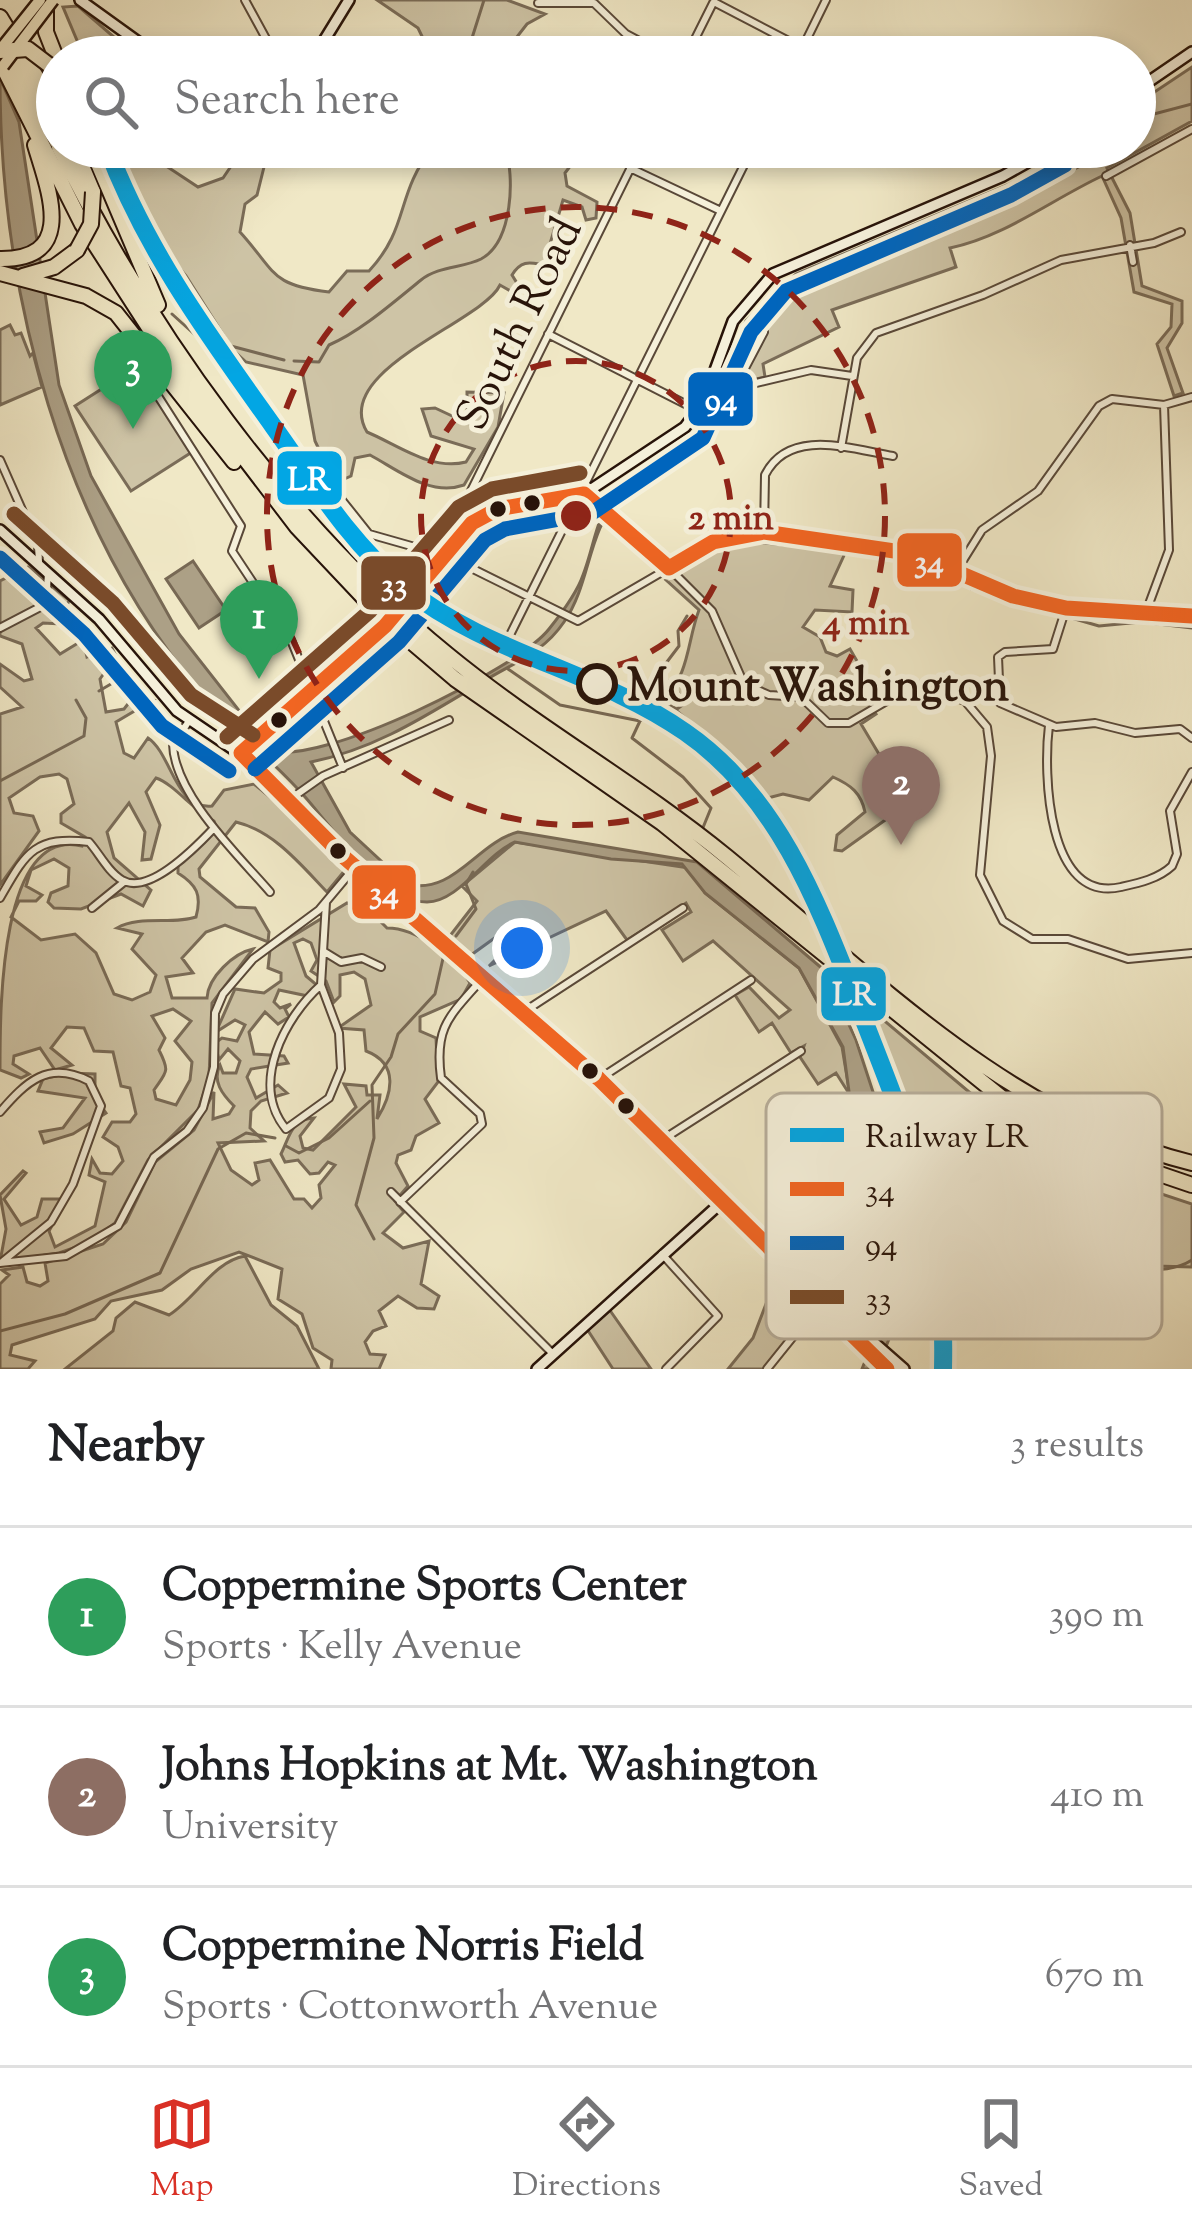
<!DOCTYPE html>
<html lang="en">
<head>
<meta charset="utf-8">
<style>
  :root { --surface:#fff; --page:#f6f6f6; --text:#202124; --muted:#757577; --line:#e0e0e0; --accent:#d93025 }
  body { margin:0; font-family:"Sorts Mill Goudy",serif; background:var(--page); color:var(--text) }
  .you { position:absolute; left:522px; top:948px; width:42px; height:42px; margin:-30px; border:9px solid #fff; border-radius:50%; background:#1a73e8; box-shadow:0 0 0 18px #1a73e833 }
  .badge { display:grid; place-items:center; width:78px; height:78px; border-radius:50%; background:var(--accent); color:#fff; font-size:39px; font-weight:700 }
  .pin { position:absolute; translate:-50% -99px; filter:drop-shadow(0 3px 6px #0008) }
  .pin::after { content:''; position:absolute; top:63px; width:42px; height:36px; background:inherit; clip-path:polygon(0 0,100% 0,50% 100%) }
  .list { margin:0; padding:0; list-style:none }
  h2 { display:flex; justify-content:space-between; align-items:center; height:156px; margin:0; padding:0 48px; font-size:51px }
  h2 small { font-size:39px; font-weight:400; color:var(--muted) }
  .list li { display:grid; grid-template-columns:78px 1fr auto; gap:36px; align-items:center; box-sizing:border-box; height:180px; padding:0 48px; border-top:3px solid var(--line) }
  .list b { display:block; font-size:45px; white-space:nowrap }
  .list p { margin:0; font-size:39px; white-space:nowrap; color:var(--muted) }
  .list em { font-size:39px; font-style:normal; color:var(--muted) }
  .icon { flex:none; width:66px; height:66px; fill:none; stroke:currentColor; stroke-width:2; stroke-linecap:round; stroke-linejoin:round }
  .map { position:relative; flex:none; width:1192px; height:1369px; overflow:hidden }
  .search { position:absolute; background:var(--surface); box-shadow:0 6px 18px #0003; left:36px; right:36px; top:36px; height:132px; display:flex; align-items:center; gap:30px; box-sizing:border-box; padding:0 42px; border-radius:66px; color:var(--muted); font-size:45px }
  .sheet { height:696px; background:var(--surface) }
  nav { display:flex; justify-content:space-around; align-items:center; box-sizing:border-box; height:168px; border-top:3px solid var(--line); background:var(--surface); font-size:33px; color:var(--muted) }
  nav a { display:grid; justify-items:center; gap:6px }
  nav .on { color:var(--accent) }
  .map>svg:first-child { display:block }
  .green { fill:#cec4a6; stroke:#7a6c58; stroke-width:3; fill-rule:evenodd }
  .water { fill:#aca086; stroke:#776854; stroke-width:3 }
  .lines { fill:none; stroke-linecap:round; stroke-linejoin:round }
  .stream { stroke:#776854; stroke-width:3 }
  .street-casing { stroke:#594838; stroke-width:10 }
  .secondary-casing { stroke:#271309; stroke-width:14 }
  .highway-casing { stroke:#271309; stroke-width:18 }
  .street { stroke:#f5f0da; stroke-width:6 }
  .secondary { stroke:#f5f0da; stroke-width:9 }
  .highway { stroke:#f0e8c6; stroke-width:14 }
  .secondary-bridge-casing { stroke:#271309; stroke-width:14; stroke-linecap:butt }
  .primary-bridge-casing { stroke:#271309; stroke-width:15; stroke-linecap:butt }
  .highway-bridge-casing { stroke:#271309; stroke-width:18; stroke-linecap:butt }
  .secondary-bridge { stroke:#f5f0da; stroke-width:9 }
  .primary-bridge { stroke:#f0e8c6; stroke-width:10 }
  .highway-bridge { stroke:#f0e8c6; stroke-width:14 }
  .bus-1-casing { stroke:#f5f0da; stroke-width:24 }
  .bus-2-casing { stroke:#f5f0da; stroke-width:24 }
  .bus-3-casing { stroke:#f5f0da; stroke-width:24 }
  .bus-1 { stroke:#f26522; stroke-width:15 }
  .bus-2 { stroke:#0065bd; stroke-width:15 }
  .bus-3 { stroke:#7a4b2a; stroke-width:15 }
  .rail-1-casing { stroke:#f5f0da; stroke-width:27 }
  .rail-1 { stroke:#02a6e4; stroke-width:18 }
  .ring { fill:none; stroke:#8f2418; stroke-width:6; stroke-dasharray:21 15 }
  .bus-dot { fill:#271309; stroke:#f5f0da; stroke-width:4.5 }
  .stop-dot { fill:#f5f0da; stroke:#271309; stroke-width:6 }
  .labels { text-anchor:middle; stroke-width:10; stroke-linejoin:round; paint-order:stroke }
  .street-label { font-size:45px; fill:#271309; stroke:#f5f0da }
  .stop-label { font-size:45px; font-weight:bold; fill:#271309; stroke:#f5f0da; text-anchor:start }
  .key { fill:#f5f0da; stroke:#b7ae9b; stroke-width:3 }
  .key-label { font-size:33px; fill:#271309 }
  .centre { fill:#8f2418; stroke:#f5f0da; stroke-width:6 }
  .ring-label { font-size:36px; text-anchor:middle; font-weight:bold; fill:#8f2418; stroke:#f5f0da; stroke-width:10; stroke-linejoin:round; paint-order:stroke }
  .line-badge { stroke:#f5f0da; stroke-width:4.5 }
  .badge-label { font-size:33px; text-anchor:middle; font-weight:bold; fill:#fff }
</style>
</head>
<body>
<div class="map">
<svg width="1192" height="1369" viewBox="0 0 1192 1369">
  <rect width="100%" height="100%" fill="#f0e8c6"/>
  <filter id="stains"><feTurbulence type="fractalNoise" baseFrequency=".00167" numOctaves="4"/><feColorMatrix values="0 0 0 0 .2 0 0 0 0 .09 0 0 0 0 .02 0 0 0 .5 -.17"/></filter>
  <radialGradient id="worn" r=".72"><stop offset=".6" stop-color="#630" stop-opacity="0"/><stop offset="1" stop-color="#630" stop-opacity=".3"/></radialGradient>
  <!-- green -->
  <path class="green" d="M377 0H507L545 14 527 24 506 51 511 57H432L418 28Z
    M78 6 137 57H84L63 7Z
    M1192 67V121L1107 168 1130 213 1142 286 1182 301V323L1167 348 1183 393 1174 396 1157 344 1171 327 1172 304 1134 292 1121 218 1102 176C1051 200 1004 237 950 248L956 267 832 310 839 327 763 364 765 377 718 387 746 321 796 274 1019 180 1073 147H1135V105Z
    M114 147H149L157 160 198 187 223 178 244 147 251 150 248 162 264 164 277 154V162L264 167 257 195 245 204 240 232C277 273 270 285 329 292L347 271H369C410 227 395 194 433 147H598L592 150 595 163 589 165 580 153 565 173 567 186 597 202 596 218 586 220 582 207 563 200 547 254 558 264C540 270 526 252 512 275L520 288 519 306 514 293 500 285C483 322 330 370 367 432 398 445 431 471 466 462L474 449 431 436 422 409 435 408 467 423V392L504 393 498 427 464 485C430 497 398 470 370 455L355 458 351 476 335 483 315 441 303 375 246 362 233 350 186 276 145 226Z
    M10 325 15 335 21 333 30 356 33 353 42 387 0 405V330Z
    M136 367 192 452 131 491 75 406Z
    M744 541 846 551 830 586 853 590 852 612 815 610 803 627 820 637 826 652 837 656 850 649 868 680 859 687 876 714 861 724 904 796 890 804 895 813 842 851 835 850 837 835 865 812C861 793 851 785 833 777L809 800 783 794 764 799 730 757 663 699C690 675 687 641 699 610L666 580 706 554Z
    M28 567 69 600 61 624 43 623 36 628 60 654 83 640 87 657 112 648 116 656 100 679 106 712 124 709 135 695 153 700 116 722 124 753 134 758 148 738C172 754 175 810 212 806L224 790 254 784C290 812 316 840 346 869L327 892C301 865 274 831 236 822L199 869 200 877 236 907 255 908 269 932 268 942 225 925 206 932 182 958 193 973 166 977 172 998H207C208 977 234 953 253 949L212 1003 209 1077 198 1110 148 1160 115 1223 88 1243 59 1253 0 1262 6 1229 0 1195 23 1171 26 1173 4 1199 21 1225 37 1217 42 1199H60L62 1208 49 1231 55 1247 95 1226 105 1182 89 1175 92 1159 100 1173 112 1174 123 1161 118 1147 103 1137 112 1122H130L136 1114 130 1088 121 1086 113 1052 94 1051 84 1028 67 1027 51 1048 72 1065 55 1070 40 1048 14 1056 13 1064 29 1074 21 1078 0 1070C0 1005 0 826 82 846L85 837 61 823V814L74 804 67 779 59 774 40 777 9 798 14 813 33 816 39 831 0 885V714L22 707 0 687V664L24 681 32 679 22 644 0 636V581ZM156 778C174 784 193 810 214 821L217 829 178 863V873C197 885 202 895 196 917 173 925 140 915 117 928L142 934 132 949 156 975 150 992 132 1000 114 994 96 953 75 934 41 940 11 917 19 901H36L42 895 26 886 31 870 54 859 69 868 68 886 51 893 48 902 54 908 81 909 121 894 143 906 151 890 114 858 107 832 129 803 145 832 142 860 151 859 160 825 146 792ZM173 1009 191 1021 175 1041 192 1062 190 1080 176 1105 156 1099 154 1090C167 1071 170 1072 159 1050L165 1038 152 1016Z
    M515 842 689 868 705 893 799 968 842 1047 850 1095 836 1073 818 1084 800 1057 804 1046 791 1053 772 1023 759 1032 735 995 749 987 779 1018 790 1010 713 941 683 961 662 930 691 912 686 903 627 940 606 911 489 966 522 933 514 924 471 955 449 937 477 901 462 886Z
    M347 903 371 912 387 928C416 928 455 956 470 983L461 999 420 1017V1031L436 1038 438 1082 425 1099 439 1123 416 1136 411 1150 398 1155 396 1163 408 1186 395 1201 404 1212 383 1233 403 1248 429 1241 421 1284 439 1296 434 1309 417 1308 398 1296 379 1311 386 1326 373 1331 365 1342 370 1354 385 1355 379 1369H331L332 1360 313 1348 302 1314 278 1299 282 1269 239 1252 191 1269 162 1290 111 1301 95 1319 12 1345 10 1355 35 1361 28 1369H0V1284L9 1275 2 1270 23 1267 27 1282 40 1286 48 1281 45 1263 103 1244 126 1222 155 1162 194 1130 214 1092 213 1119 229 1114 234 1106C222 1094 212 1081 220 1065L223 1073H236L240 1061 228 1049 219 1060 215 1043 222 1038 237 1041 245 1025 235 1020 216 1032 235 989 264 993 281 981V973L268 968 270 950ZM303 939 311 943 317 960 311 971 326 981 334 1002 340 996V975L354 972 365 979 371 1005 338 1028 364 1030 366 1051C400 1064 392 1095 377 1119L380 1095H367L366 1086 344 1084 356 1107 313 1150 303 1148 300 1136 314 1118C291 1119 290 1136 281 1154L285 1162 298 1160 310 1174 319 1173 328 1162 335 1165 319 1185 321 1198 312 1208 304 1199H294L270 1160 255 1163 259 1180 252 1185 231 1170 218 1143 264 1141 250 1128 251 1111 261 1101 287 1093 278 1085 256 1098 247 1077 251 1069 288 1063 284 1056 254 1054 249 1032 265 1012 278 1024 289 1017 285 1009 291 1004 280 1008 274 1002 279 990 308 996 318 986 306 976 294 943Z
    M868 1007 981 1102 1074 1165 1192 1204V1267L1155 1266 1094 1289 950 1291 930 1175Z
    M67 1073 95 1074V1097L106 1113 73 1134 44 1143 40 1132 63 1128 85 1098 38 1091 43 1079Z
    M245 1256 271 1305 297 1326 319 1369H65L113 1331 116 1318 135 1302 169 1315C196 1298 214 1261 245 1256Z
    M779 1270 822 1306 770 1369H728L753 1338Z
    M609 1309 651 1369H613L587 1329Z"/>
  <!-- water -->
  <path class="water" d="M0 78 19 122 59 385 91 476 179 634 270 750C318 768 518 669 549 629 561 614 577 593 583 575 595 544 595 518 617 491 651 451 696 457 715 401L723 400C701 463 661 454 620 497 587 531 591 583 564 622 543 653 515 662 484 681 427 715 376 749 311 762L350 832 406 884C454 896 476 843 518 832L697 862 824 970 856 1040 898 1168 890 1208 896 1257 891 1277 893 1329 877 1369H862L886 1309 879 1236 859 1166 843 1047 799 968 705 893 682 864 611 859 515 842C486 854 459 902 427 902 385 902 332 828 306 798 274 761 235 732 203 695 61 529 0 293 0 78Z
    M193 561 226 610 199 628 166 579Z"/>
  <g class="lines">
    <!-- stream -->
    <path class="stream" d="M466 57 484 0
      M1135 119 1192 104
      M172 314 203 342
      M227 345 284 360
      M294 361 319 362 329 345C360 332 395 301 421 280 438 266 463 268 481 259 513 242 515 176 505 147
      M719 399C734 337 766 286 830 263 850 256 872 256 892 247 932 231 969 208 1010 193 1043 180 1083 171 1110 147
      M971 589 1099 626 1141 622 1192 628
      M508 669 560 705 640 721 646 716
      M99 691 116 681
      M651 707 657 700 677 709 684 704 673 683 657 675 679 646 678 631 687 616
      M640 721 632 738 683 777 711 808 702 830
      M0 781 84 736 86 718 76 700
      M456 936 476 909 466 884 473 872
      M286 1146 299 1153 329 1138 370 1101
      M374 1239 356 1205 374 1138 372 1085 391 1057 398 1034 435 994 444 954
      M890 1266 936 1291
      M1119 1269 1134 1197
      M995 1278 999 1130
      M949 1293 978 1281H1028L1044 1271 1083 1282C1115 1260 1161 1280 1192 1260
      M0 1331 65 1314 160 1273 218 1149 246 1133 275 1138"/>
    <defs>
      <path id="street" d="M245 0 276 57
        M714 2 802 48
        M538 3H594L626 34 669 57
        M686 57 713 3
        M798 57 826 0
        M198 147H203
        M630 168 721 211
        M1106 176 1192 129
        M1130 245 1133 262
        M548 334 699 411
        M126 346 241 526 232 551 291 640 343 768
        M733 391 764 332
        M706 395 811 370 852 376
        M841 448 857 358 876 333 983 295 1061 260 1154 243 1181 232
        M0 460 38 546 39 562
        M329 484 369 534 443 555
        M467 527 461 511 641 147
        M764 532 765 475C789 427 851 449 893 456
        M461 563 578 621 669 568 712 611 744 684 769 695 801 697 828 723H849L916 684 965 701 987 727 991 756 980 875 1003 921 1032 939H1068L1128 959 1192 953
        M469 567 487 528 482 517
        M957 570 982 530 1038 491 1099 406 1112 399 1164 405 1192 397
        M1066 608 1053 649 1005 652 998 657 1000 703 1056 727 1095 723 1135 733 1180 729 1192 738
        M1146 612 1169 550 1164 405
        M0 628 46 604 48 573
        M508 639 753 147
        M189 721 173 744C174 794 238 855 270 892
        M1049 725C1043 774 1047 904 1121 887 1139 883 1158 879 1172 866L1177 854 1170 811 1192 772
        M289 800 323 776 449 720
        M0 898C25 855 33 835 89 842 99 853 108 872 122 880 149 896 197 846 214 828
        M92 908 124 882
        M323 951 341 962 362 958 381 967
        M321 985C285 1017 249 1084 286 1129L329 1098 341 1069 339 1033 321 985 326 902
        M525 1011 683 908
        M599 1079 751 980
        M0 1112C26 1082 48 1060 89 1081L101 1106 73 1184 51 1222 2 1262
        M662 1140 801 1051
        M391 1192 552 1353
        M400 1202 482 1124 480 1114 441 1078C434 1026 450 1016 482 979
        M662 1254 718 1316 666 1369
        M0 1263 66 1256 118 1226 154 1157 187 1131 203 1108 214 1067 215 1013 223 994 253 959 319 910 355 867
        M794 1272 786 1285 789 1296 836 1319 887 1369
        M767 1369 816 1308"/>
      <path id="secondary" d="M80 0 159 57
        M314 57 349 0
        M1135 91 1192 52
        M584 494 669 568 713 542 764 532 915 554 1013 596 1066 608 1192 616
        M0 530 99 619 177 711 261 768 335 848 599 1079 789 1268 904 1369
        M420 587 451 544 482 517 505 507 584 494 685 427 703 403 733 321 773 274 1003 176 1055 147
        M241 753 296 704
        M537 1369 723 1201"/>
      <path id="highway" d="M46 10V32L57 60
        M0 17 57 111
        M0 34 57 142
        M0 61 82 224 171 362 297 527 381 616 455 679 662 823 1002 1098 1095 1152 1192 1185
        M59 147C149 331 288 525 448 655 537 728 638 784 727 857 869 974 1008 1118 1192 1163
        M74 147 93 192
        M91 147 158 305
        M0 259C78 260 48 189 35 145
        M0 273 86 296 116 313 234 462
        M23 276 54 267 77 250"/>
    </defs>
    <!-- street casing -->
    <use href="#street" class="street-casing"/>
    <!-- secondary casing -->
    <use href="#secondary" class="secondary-casing"/>
    <!-- highway casing -->
    <use href="#highway" class="highway-casing"/>
    <!-- street -->
    <use href="#street" class="street"/>
    <!-- secondary -->
    <use href="#secondary" class="secondary"/>
    <!-- highway -->
    <use href="#highway" class="highway"/>
    <defs>
      <path id="secondary-bridge" d="M296 704 385 626 420 587"/>
      <path id="primary-bridge" d="M0 50 40 0
        M3 66 53 0"/>
      <path id="highway-bridge" d="M0 51 28 49 49 65
        M77 250 91 224 93 192"/>
    </defs>
    <!-- secondary-bridge casing -->
    <use href="#secondary-bridge" class="secondary-bridge-casing"/>
    <!-- primary-bridge casing -->
    <use href="#primary-bridge" class="primary-bridge-casing"/>
    <!-- highway-bridge casing -->
    <use href="#highway-bridge" class="highway-bridge-casing"/>
    <!-- secondary-bridge -->
    <use href="#secondary-bridge" class="secondary-bridge"/>
    <!-- primary-bridge -->
    <use href="#primary-bridge" class="primary-bridge"/>
    <!-- highway-bridge -->
    <use href="#highway-bridge" class="highway-bridge"/>
    <defs>
      <path id="bus-1" d="M584 494 669 568
        M669 568 713 542 764 532 915 554 1013 596 1066 608 1192 616
        M241 753 345 858 599 1079 794 1272
        M241 753 385 626 472 523 498 509 584 494
        M794 1272 786 1285 789 1296 836 1319 887 1369"/>
      <path id="bus-2" d="M0 558 84 634 162 726 229 771
        M255 769 399 642 485 540 505 529 592 513 703 438 751 332 786 291 1011 195 1065 165"/>
      <path id="bus-3" d="M14 514 113 603 191 695 253 735
        M227 737 370 611 459 507 492 489 580 473"/>
    </defs>
    <!-- bus-1 casing -->
    <use href="#bus-1" class="bus-1-casing"/>
    <!-- bus-2 casing -->
    <use href="#bus-2" class="bus-2-casing"/>
    <!-- bus-3 casing -->
    <use href="#bus-3" class="bus-3-casing"/>
    <!-- bus-1 -->
    <use href="#bus-1" class="bus-1"/>
    <!-- bus-2 -->
    <use href="#bus-2" class="bus-2"/>
    <!-- bus-3 -->
    <use href="#bus-3" class="bus-3"/>
    <defs>
      <path id="rail-1" d="M107 147C146 251 209 336 273 426 313 482 350 543 404 587 487 654 598 671 685 732 785 801 824 920 867 1028 893 1095 921 1163 934 1234 942 1279 944 1323 943 1369"/>
    </defs>
    <!-- rail-1 casing -->
    <use href="#rail-1" class="rail-1-casing"/>
    <!-- rail-1 -->
    <use href="#rail-1" class="rail-1"/>
  </g>
  <!-- distance rings -->
  <g class="ring">
    <circle cx="576" cy="516" r="155"/>
    <circle cx="576" cy="516" r="309"/>
  </g>
  <!-- markers -->
  <g class="bus-dot">
    <circle cx="532" cy="503" r="10"/>
    <circle cx="498" cy="509" r="10"/>
    <circle cx="279" cy="720" r="10"/>
    <circle cx="338" cy="851" r="10"/>
    <circle cx="590" cy="1071" r="10"/>
    <circle cx="626" cy="1106" r="10"/>
  </g>
  <circle class="stop-dot" cx="597" cy="684" r="18"/>
  <g class="labels">
    <!-- street labels -->
    <g class="street-label">
      <text transform="translate(517 323) rotate(-64)" y="16">South Road</text>
    </g>
    <!-- stop labels -->
    <g class="stop-label">
      <text x="627" y="700">Mount Washington</text>
    </g>
  </g>
  <!-- legend -->
  <rect x="766" y="1093" width="396" height="246" rx="18" class="key"/>
  <rect x="790" y="1128" width="54" height="14" fill="#02a6e4"/>
  <rect x="790" y="1182" width="54" height="14" fill="#f26522"/>
  <rect x="790" y="1236" width="54" height="14" fill="#0065bd"/>
  <rect x="790" y="1290" width="54" height="14" fill="#7a4b2a"/>
  <g class="key-label">
    <text x="865" y="1147">Railway LR</text>
    <text x="865" y="1201">34</text>
    <text x="865" y="1255">94</text>
    <text x="865" y="1309">33</text>
  </g>
  <circle cx="576" cy="516" r="18" class="centre"/>
  <g class="ring-label">
    <text x="731" y="529">2 min</text>
    <text x="866" y="634">4 min</text>
  </g>
  <g class="line-badge">
    <rect x="686" y="370" width="69" height="58" rx="12" fill="#0065bd"/>
    <rect x="275" y="449" width="69" height="58" rx="12" fill="#02a6e4"/>
    <rect x="895" y="531" width="69" height="58" rx="12" fill="#f26522"/>
    <rect x="359" y="554" width="69" height="58" rx="12" fill="#7a4b2a"/>
    <rect x="350" y="863" width="68" height="58" rx="12" fill="#f26522"/>
    <rect x="819" y="965" width="69" height="58" rx="12" fill="#02a6e4"/>
  </g>
  <g class="badge-label">
    <text x="721" y="410">94</text>
    <text x="309" y="490">LR</text>
    <text x="929" y="572">34</text>
    <text x="394" y="595">33</text>
    <text x="384" y="903">34</text>
    <text x="854" y="1005">LR</text>
  </g>
  <rect width="100%" height="100%" filter="url(#stains)"/>
  <rect width="100%" height="100%" fill="url(#worn)"/>
</svg>
<div class="you"></div>
<div class="pin badge" style="left:259px;top:679px;background:#2e9e5b">1</div>
<div class="pin badge" style="left:901px;top:845px;background:#8d6e63">2</div>
<div class="pin badge" style="left:133px;top:429px;background:#2e9e5b">3</div>
<div class="search"><svg class="icon" aria-label="search" viewBox="0 0 24 24"><circle cx="10" cy="10" r="6"/><path d="M15 15l6 6"/></svg>Search here</div>
</div>
<section class="sheet">
<h2>Nearby<small>3 results</small></h2>
<ul class="list">
<li><span class="badge" style="background:#2e9e5b">1</span><div><b>Coppermine Sports Center</b><p>Sports · Kelly Avenue</p></div><em>390 m</em></li>
<li><span class="badge" style="background:#8d6e63">2</span><div><b>Johns Hopkins at Mt. Washington</b><p>University</p></div><em>410 m</em></li>
<li><span class="badge" style="background:#2e9e5b">3</span><div><b>Coppermine Norris Field</b><p>Sports · Cottonworth Avenue</p></div><em>670 m</em></li>
</ul>
</section>
<nav>
<a class="on"><svg class="icon" aria-label="map" viewBox="0 0 24 24"><path d="M3 6l6-2 6 2 6-2v14l-6 2-6-2-6 2zM9 4v14M15 6v14"/></svg>Map</a>
<a><svg class="icon" aria-label="directions" viewBox="0 0 24 24"><path d="M12 3l9 9-9 9-9-9zM9 14v-3h6M13 9l2 2-2 2"/></svg>Directions</a>
<a><svg class="icon" aria-label="saved" viewBox="0 0 24 24"><path d="M7 4h10v16l-5-4-5 4z"/></svg>Saved</a>
</nav>
</body>
</html>
